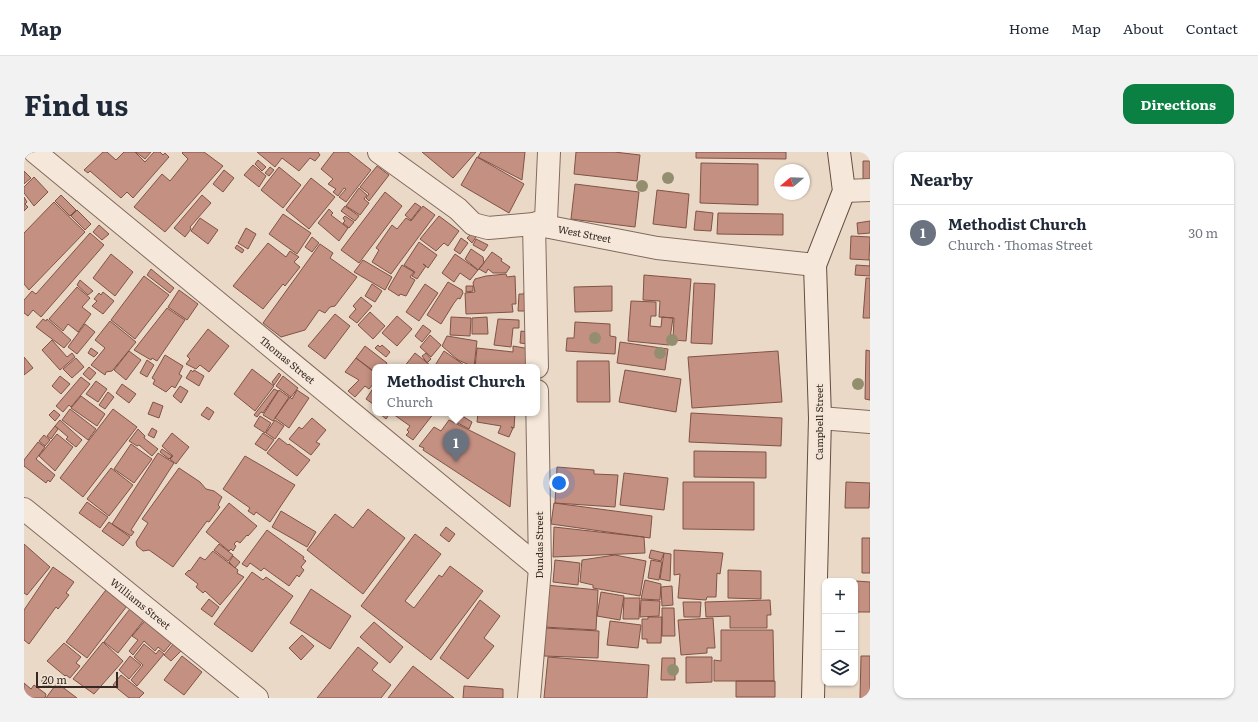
<!DOCTYPE html>
<html lang="en">
<head>
<meta charset="utf-8">
<style>
  :root { --surface:#fff; --page:#f2f2f3; --text:#1f2937; --muted:#747a83; --line:#e0e1e3; --accent:#0b8043 }
  body { margin:0; font-family:Literata,serif; background:var(--page); color:var(--text) }
  .controls { position:absolute; right:12px; bottom:12px; display:grid; overflow:hidden; border-radius:8px; box-shadow:0 1px 3px #0004 }
  .controls button { width:36px; height:36px; display:grid; place-items:center; padding:0; border:0; border-bottom:1px solid var(--line); background:var(--surface); color:var(--text); font:20px sans-serif }
  .compass { position:absolute; left:750px; top:12px; width:36px; height:36px; border-radius:50%; background:var(--surface); box-shadow:0 1px 3px #0004; rotate:251deg }
  .scale { position:absolute; left:12px; bottom:10px; width:82px; box-sizing:border-box; padding-left:4px; border:2px solid #352721; border-top:0; font-size:11px; line-height:14px; white-space:nowrap; color:#352721; -webkit-text-stroke:3px #f2e5d6; paint-order:stroke }
  .you { position:absolute; left:535px; top:331px; width:14px; height:14px; margin:-10px; border:3px solid #fff; border-radius:50%; background:#1a73e8; box-shadow:0 0 0 6px #1a73e833 }
  .badge { display:grid; place-items:center; width:26px; height:26px; border-radius:50%; background:var(--accent); color:#fff; font-size:13px; font-weight:700 }
  .pin { position:absolute; translate:-50% -33px; filter:drop-shadow(0 1px 2px #0008) }
  .pin::after { content:''; position:absolute; top:21px; width:14px; height:12px; background:inherit; clip-path:polygon(0 0,100% 0,50% 100%) }
  .popup { position:absolute; left:348px; top:212px; width:168px; height:52px; box-sizing:border-box; display:grid; place-content:center; border-radius:8px; background:var(--surface); filter:drop-shadow(0 1px 3px #0005); font-size:13px; white-space:nowrap; color:var(--muted) }
  .popup b { font-size:15px; color:var(--text) }
  .popup::after { content:''; position:absolute; left:50%; top:100%; margin-left:-8px; border:8px solid transparent; border-top-color:var(--surface) }
  .list { margin:0; padding:0; list-style:none }
  h2 { display:flex; justify-content:space-between; align-items:center; height:52px; margin:0; padding:0 16px; font-size:17px }
  h2 small { font-size:13px; font-weight:400; color:var(--muted) }
  .list li { display:grid; grid-template-columns:26px 1fr auto; gap:12px; align-items:center; box-sizing:border-box; height:56px; padding:0 16px; border-top:1px solid var(--line) }
  .list b { display:block; font-size:15px; white-space:nowrap }
  .list p { margin:0; font-size:13px; white-space:nowrap; color:var(--muted) }
  .list em { font-size:13px; font-style:normal; color:var(--muted) }
  .icon { flex:none; width:22px; height:22px; fill:none; stroke:currentColor; stroke-width:2; stroke-linecap:round; stroke-linejoin:round }
  .map { position:relative; flex:none; width:846px; height:546px; overflow:hidden; border-radius:12px }
  header { display:flex; align-items:center; gap:24px; box-sizing:border-box; height:56px; padding:0 20px; background:var(--surface); border-bottom:1px solid var(--line) }
  header strong { font-size:19px }
  nav { display:flex; gap:22px; margin-inline-start:auto; font-size:14px }
  .intro { display:flex; align-items:center; justify-content:space-between; box-sizing:border-box; height:96px; padding:0 24px }
  h1 { margin:0; font-size:28px }
  .button { padding:10px 18px; border-radius:12px; background:var(--accent); color:#fff; font-size:14px; font-weight:700 }
  main { display:flex; gap:24px; padding:0 24px }
  aside { flex:1; background:var(--surface); border-radius:12px; box-shadow:0 1px 3px #0004 }
  .map>svg:first-child { display:block }
  .building { fill:#c49081; stroke:#805347 }
  .lines { fill:none; stroke-linecap:round; stroke-linejoin:round }
  .minor-casing { stroke:#836b5f; stroke-width:24 }
  .secondary-casing { stroke:#654d42; stroke-width:24 }
  .minor { stroke:#f5e8da; stroke-width:22 }
  .secondary { stroke:#f5e8da; stroke-width:22 }
  .tree { fill:#948e70 }
  .labels { text-anchor:middle; stroke-width:3.5; stroke-linejoin:round; paint-order:stroke }
  .street-label { font-size:10px; fill:#352721; stroke:#f2e5d6 }
</style>
</head>
<body>
<header>
<strong>Map</strong>
<nav><a>Home</a><a>Map</a><a>About</a><a>Contact</a></nav>
</header>
<div class="intro"><h1>Find us</h1><a class="button">Directions</a></div>
<main>
<div class="map">
<svg width="846" height="546" viewBox="0 0 846 546">
  <rect width="100%" height="100%" fill="#ead9c7"/>
  <!-- building -->
  <path class="building" d="M79 0H83L92 8 100 0H111L121 10 130 0H136L139 3 141 1 145 5 109 46 103 40 97 46 66 19 64 21 60 18Z
    M112 0H127L121 7Z
    M159 0H180L199 14 141 80 110 55 138 22 146 29 164 7 158 1Z
    M233 0H294L296 3 291 9 286 6 275 19 258 6 251 15Z
    M310 0H324L347 18 322 50 315 45 322 37 320 36 314 44 309 40 312 37 304 32 309 27 297 17Z
    M398 0H452L429 26Z
    M457 0H501L498 28 454 5Z
    M552 0H590L616 3 613 29 550 22Z
    M672 0H762V7L672 6Z
    M453 5 500 32 485 61 437 33Z
    M234 8 242 15 238 19 231 12Z
    M839 9H846V30H839Z
    M677 11 734 12V53L676 51Z
    M229 13 242 24 235 35 220 23Z
    M353 14 365 23 345 49 342 46 345 42 336 35Z
    M246 15 250 18 245 24 241 21Z
    M255 15 277 33 259 56 237 38Z
    M200 18 210 26 199 40 189 32Z
    M0 19 7 26 0 32Z
    M10 25 24 40 10 54 0 41V35Z
    M287 26 311 45 285 77 262 58Z
    M551 32 615 40 611 75 547 67Z
    M335 36 343 43 340 47 345 51 336 63 322 54Z
    M633 38 665 42 662 76 629 72Z
    M361 40 378 54 335 111 317 98Z
    M37 43 52 58 46 64 31 49Z
    M178 43 187 51 166 75 167 77 161 85 150 76Z
    M0 45 3 50 1 52 4 55 0 59Z
    M30 50 61 80 5 138 0 132V81Z
    M391 51 397 55 387 68 381 63Z
    M321 54 335 64 331 69 317 59Z
    M399 54 411 63 367 122 348 110 355 98 352 96 368 73 373 77 382 66 387 69Z
    M305 57 309 61 307 63 324 76 315 89 294 71Z
    M53 58 67 72 61 78 47 64Z
    M672 59 689 61 687 79 670 78Z
    M694 61 759 62V83L693 82Z
    M259 62 287 81 273 102 245 82Z
    M321 64 330 70 325 76 319 71 321 69 319 66Z
    M415 64 435 79 424 94 420 91 412 99 396 87Z
    M176 66 194 78 184 92 167 79Z
    M846 69V81L834 82 833 71Z
    M75 73 85 82 78 88 69 80Z
    M222 76 232 82 224 97 214 91Z
    M66 81 80 93 17 165 9 158 4 164 0 161V148L8 139 12 142Z
    M447 82 452 85 448 91 443 86Z
    M827 84 846 85 845 108 826 107Z
    M288 85 295 91 288 100 281 95Z
    M437 86 444 91 436 102 430 98Z
    M452 87 464 93 460 99 449 93Z
    M395 90 413 103 404 116 399 112 402 114 393 127 388 124 391 120 380 113Z
    M244 91 262 105 266 99 275 105 270 110 276 115 261 134 259 132 239 157 209 134Z
    M296 92 309 101 306 106 333 125 311 154 306 155 301 161 295 158 281 178 257 185 239 171Z
    M213 93 220 98 218 101 211 96Z
    M447 97 459 105 460 111 454 118 441 107Z
    M468 100 478 107 477 109 486 115 482 121H469L464 117 462 121 455 117Z
    M87 102 109 120 91 144 69 126Z
    M431 102 454 118 446 128 436 121 430 130 418 121Z
    M846 107V124L831 123 832 113 846 114Z
    M339 108 368 125 361 138 330 120Z
    M378 113 390 120 386 125 391 128 382 144 376 142 375 144 364 137Z
    M127 117 150 136 146 141 123 123Z
    M482 122 483 125 491 124 492 152H488L489 160 442 162 441 141 451 140 449 131 451 127 462 124Z
    M620 123 667 127 662 189 649 188 650 166 635 165 636 149 619 148Z
    M120 124 145 143 111 187 87 168Z
    M842 126H846V166H839Z
    M56 128 69 139 64 143 53 133Z
    M424 130 438 138 439 141 436 147 434 146 430 151 417 172 403 163Z
    M670 131 691 132 688 192 667 191Z
    M348 132 358 139 351 150 341 144Z
    M401 132 414 141 395 169 382 160Z
    M442 134H449V139L442 140Z
    M588 134V159L551 160 550 135Z
    M53 135 66 146 58 155 67 162 54 180 44 172 39 179 25 167Z
    M155 138 174 152 163 168 144 155Z
    M79 140 90 149 79 162 68 154 73 149 70 147 75 141 77 143Z
    M500 140H506L504 159H494L495 142H500Z
    M337 145 348 154 333 171 325 165 332 157 329 154Z
    M607 149 632 150V164H627L626 174 637 175 638 165 649 166 645 193 604 189Z
    M143 156 161 168 133 209 128 206 127 208 110 198Z
    M346 160 361 174 349 187 334 173Z
    M311 162 326 174 301 207 284 194Z
    M373 164 388 177 373 194 358 181Z
    M427 165 447 166 446 184 426 183Z
    M463 165 464 182H448V166Z
    M19 167 22 169 23 167 47 188 40 196 12 175Z
    M474 167 495 168V176H489L487 195 470 193Z
    M86 169 112 190 88 219 82 220 81 223 67 213 81 196 71 188Z
    M551 170 586 172V184L592 185 591 202 542 199 543 186H550Z
    M61 172 71 180 53 202 44 195Z
    M399 173 407 179 398 190 391 184Z
    M184 177 205 194 185 220 176 213 172 217 162 212 166 207 163 204Z
    M497 179 505 180 504 192 496 191Z
    M406 183 417 193 407 205 396 195Z
    M423 184 453 189 450 215 434 208 418 194Z
    M28 188 43 205 48 201 51 205 36 218 18 198Z
    M596 190 644 197 641 218 593 211Z
    M354 193 356 195 358 193 366 200 362 205 351 196Z
    M341 194 363 211 360 215H351V220L332 206Z
    M489 194 506 197 504 215H451L453 196 489 200Z
    M67 196 74 201 70 205 64 201Z
    M842 198 846 199V248L841 247Z
    M105 199 117 208 102 228 90 218Z
    M420 199 443 215H410Z
    M754 199 758 250 668 256 664 205Z
    M391 201 406 213 405 215H380Z
    M402 201 407 207 403 211 398 204Z
    M141 203 159 214 155 222 158 224 151 236 148 234 142 240 129 232 131 228 128 226Z
    M0 205 9 216 0 223Z
    M52 206 60 215 48 226 39 217Z
    M332 206 351 221V230L345 237 341 234 331 245 324 239 335 228 321 220Z
    M123 208 130 213 123 225 116 221Z
    M553 209H585L586 250H553Z
    M65 215 72 221 66 228 59 222Z
    M228 217 250 234 231 259 210 242Z
    M167 218 169 220 170 218 180 224 175 234 162 226Z
    M601 218 657 227 652 260 595 250Z
    M255 221 257 223 250 233 248 230Z
    M36 224 46 232 37 242 28 234Z
    M259 224 274 236 267 245 252 234Z
    M57 225 66 232 47 255 45 253 39 260 32 254Z
    M72 229 83 237 74 250 62 242Z
    M98 232 112 242 105 251 92 241Z
    M156 234 164 239 157 251 149 244Z
    M350 235 351 250 349 252 342 247Z
    M250 237 254 239 239 261 237 260 233 265 230 263Z
    M255 238 265 245 249 269 239 263Z
    M273 238 285 246 265 276 251 266 266 245 268 247Z
    M84 240 90 245 81 257 75 253Z
    M57 244 81 262 73 274 47 256Z
    M129 250 139 254 135 266 124 262Z
    M183 255 190 260 185 268 177 263Z
    M46 257 72 277 64 288 38 268Z
    M89 257 113 275 59 345 36 326Z
    M30 258 36 263 31 269 25 263Z
    M355 261H366L362 267Z
    M410 261 389 288 382 283 385 280 383 278 386 274 369 262Z
    M424 261H433L430 267 423 263Z
    M454 261H491L490 276 487 275 489 276 485 285 474 281 477 274 453 270Z
    M667 261 758 266 757 294 665 290Z
    M435 262 448 270 445 277 430 269Z
    M236 264 247 271 241 281 230 274Z
    M288 266 302 278 292 290 296 292 287 303 265 287 275 275 278 277Z
    M36 268 58 288 52 295 42 287 44 285 31 274Z
    M251 268 260 274 251 287 242 281Z
    M425 268 491 301 486 355 399 298 400 296 395 294 410 275 417 279Z
    M31 274 34 277 27 287 23 284Z
    M128 276 133 279 130 286 124 283Z
    M114 277 121 284 120 286 134 297 128 304 115 293 113 294 105 289Z
    M148 281 165 295 152 312 146 307 149 304 138 294Z
    M239 281 250 288 242 299 231 292Z
    M33 282 49 295 31 319 15 304Z
    M20 283 26 288 21 294 15 289Z
    M255 286 264 293 265 292 286 308 273 324 243 301Z
    M14 290 21 295 12 307 31 323 26 330 24 328 22 331 0 314V308Z
    M107 292 128 307 110 331 90 317Z
    M138 297 148 304 145 307 136 300Z
    M670 299 742 300V326L670 325Z
    M134 301 150 311 107 378 110 380 107 384 88 372Z
    M221 304 271 333 246 370 232 360 230 363 224 359 226 356 199 337Z
    M533 315 570 318V322L594 323 591 355 531 351Z
    M87 316 109 333 85 364 63 347Z
    M155 316 176 330 182 337 190 339 198 345 194 353 196 355 185 370 183 369 149 415 125 398 119 399 113 394 112 390 124 371 118 367Z
    M600 321 644 326 640 358 596 353Z
    M659 330H730V378L659 377Z
    M822 330 846 331 845 356H821Z
    M63 350 84 365 76 376 55 361Z
    M205 351 233 374 224 384 223 383 216 391 213 389 210 392 212 394 209 399 207 397 205 399 182 380Z
    M530 351 628 364 626 386 527 372Z
    M344 357 381 386 339 442 283 398 311 362 329 376Z
    M257 359 292 380 283 395 248 375Z
    M85 370 106 385 99 394 78 379Z
    M422 375 431 382 425 390 416 383Z
    M530 375 620 385 621 401 529 405Z
    M243 378 280 405 279 407 282 409 277 415 280 418 275 425 273 423 265 434 240 416 237 419 226 411 223 415 218 412Z
    M391 382 417 402 381 449 390 456 415 423 418 425 426 414 459 439 407 508 337 454Z
    M838 386H846V421H838Z
    M0 392 26 415 3 443 0 441Z
    M195 392 209 403 204 409 190 398Z
    M627 398 640 401 637 409 625 406Z
    M650 398 699 401 696 422 693 421 692 445H683L682 448 654 446 656 422 650 423Z
    M189 399 214 418 213 421 220 425 196 453 181 439 179 441 172 435 174 432 161 422 165 418 166 419 176 405 181 408Z
    M640 401 647 402 646 429 636 427Z
    M591 403 622 409 616 444 569 436V433L556 430 558 408Z
    M209 404 216 410 211 416 205 410Z
    M531 408 556 411 554 433 529 430Z
    M627 408 638 410 635 428 624 426Z
    M29 415 50 430 42 441 45 443 34 457 32 455 5 492 0 488V458Z
    M704 418 737 419V447L704 446Z
    M228 420 239 428 242 425 269 444 228 500 190 472Z
    M621 428 637 432 636 448 617 447Z
    M832 429 846 430V460H832Z
    M522 433 574 438 572 478 520 475Z
    M85 434 106 450 63 506 42 490Z
    M648 434 649 453 638 454 637 435Z
    M287 437 327 464 306 497 266 471Z
    M577 440 600 444 596 468 573 464Z
    M600 446H616L615 467H599Z
    M185 447 195 455 188 465 177 457Z
    M113 448 127 459 94 501 80 490Z
    M456 448 476 464 460 486 470 494 444 527 416 506Z
    M617 448 636 449 635 464 616 465Z
    M746 448 747 463H743V476H706V464L682 465 681 450Z
    M659 450H677L676 465H660Z
    M638 456H650L651 484H638Z
    M126 463 158 478 140 500 134 495 131 499 120 489 109 503 105 499 114 488 108 484Z
    M624 465H638L637 491H623V487H618V467H624Z
    M689 466 691 496H683V501L657 503 654 468Z
    M586 469 617 473 614 496 583 493Z
    M350 470 379 495 366 511 336 485Z
    M521 476 575 479 574 506 520 504Z
    M697 478H749L750 529H690V508L697 509Z
    M278 483 290 494 277 508 265 496Z
    M79 490 99 509 70 542 49 527Z
    M40 491 57 505 52 511 56 514 46 526 42 523 41 524 23 509Z
    M150 491 158 498 147 509 140 503Z
    M120 492 132 502 135 498 140 502 113 534 107 528 119 513 110 505Z
    M334 495 354 511 348 518 367 533 357 546H293Z
    M106 504 117 513 105 527 95 518Z
    M158 504 178 520 160 543 140 528Z
    M837 504H846V546H836Z
    M524 505 625 513 623 546H520Z
    M662 505H688V530L662 531Z
    M638 506H651V528H637Z
    M389 514 430 546H364Z
    M97 523 120 541 115 546H105L89 533Z
    M712 529H751V545H712Z
    M0 531 7 537 10 533 22 542 21 546H0Z
    M33 531 53 546H22Z
    M440 534 479 537V546H439Z"/>
  <g class="lines">
    <defs>
      <g id="minor">
        <path id="s1" d="M11 0 516 416"/>
        <path id="s2" d="M355 0 434 57 449 72 464 76 510 72 633 96 791 113"/>
        <path d="M820 39 846 38"/>
        <path d="M513 215 510 72 522 68 525 0"/>
        <path d="M796 266 846 270"/>
        <path id="s3" d="M0 357 233 546"/>
        <path d="M505 546 516 416 513 239"/>
      </g>
      <path id="secondary" d="M789 546 796 266 791 113 820 39 815 0"/>
    </defs>
    <!-- minor casing -->
    <use href="#minor" class="minor-casing"/>
    <!-- secondary casing -->
    <use href="#secondary" class="secondary-casing"/>
    <!-- minor -->
    <use href="#minor" class="minor"/>
    <!-- secondary -->
    <use href="#secondary" class="secondary"/>
  </g>
  <!-- trees -->
  <g class="tree">
    <circle cx="644" cy="26" r="6"/>
    <circle cx="618" cy="34" r="6"/>
    <circle cx="571" cy="186" r="6"/>
    <circle cx="648" cy="188" r="6"/>
    <circle cx="636" cy="201" r="6"/>
    <circle cx="834" cy="232" r="6"/>
    <circle cx="649" cy="518" r="6"/>
    <circle cx="23" cy="530" r="6"/>
  </g>
  <g class="labels">
    <!-- street labels -->
    <g class="street-label">
      <text dy="4" stroke="none"><textPath href="#s2" startOffset="232">West Street</textPath></text>
      <text dy="4" stroke="none"><textPath href="#s1" startOffset="327">Thomas Street</textPath></text>
      <text transform="translate(795 270) rotate(-90)" y="4">Campbell Street</text>
      <text transform="translate(515 393) rotate(-90)" y="4">Dundas Street</text>
      <text dy="4" stroke="none"><textPath href="#s3" startOffset="150">Williams Street</textPath></text>
    </g>
  </g>
</svg>
<div class="controls">
<button>+</button>
<button>−</button>
<button><svg class="icon" aria-label="layers" viewBox="0 0 24 24"><path d="M12 4l9 5-9 5-9-5zM3 14l9 5 9-5"/></svg></button>
</div>
<svg class="compass" viewBox="-18 -18 36 36"><path d="M0-13l5 13h-10z" fill="#e53935"/><path d="M0 13l5-13h-10z" fill="#747a83"/></svg>
<div class="scale">20 m</div>
<div class="you"></div>
<div class="pin badge" style="left:432px;top:310px;background:#6b7280">1</div>
<div class="popup"><b>Methodist Church</b>Church</div>
</div>
<aside>
<h2>Nearby<small></small></h2>
<ul class="list">
<li><span class="badge" style="background:#6b7280">1</span><div><b>Methodist Church</b><p>Church · Thomas Street</p></div><em>30 m</em></li>
</ul>
</aside>
</main>
</body>
</html>
